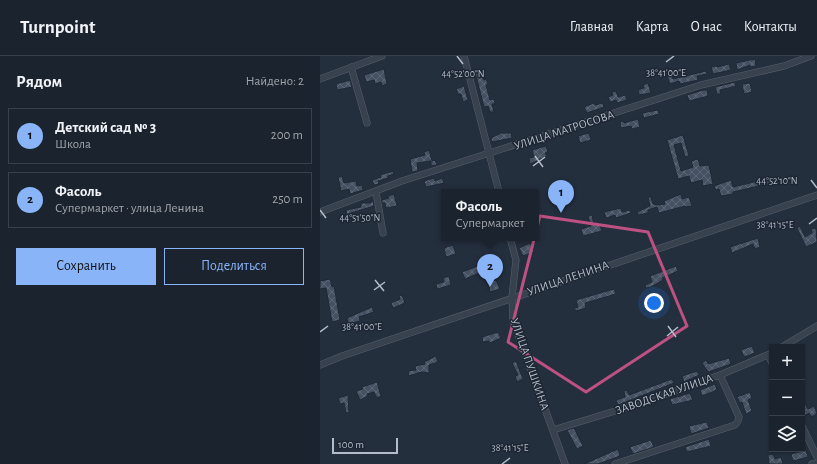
<!DOCTYPE html>
<html lang="ru">
<head>
<meta charset="utf-8">
<style>
  :root { --surface:#1b232e; --page:#282f3a; --text:#f1f3f6; --muted:#a0a4aa; --line:#39404a; --accent:#8ab4f8 }
  body { margin:0; font-family:"Alegreya Sans",sans-serif; background:var(--page); color:var(--text) }
  .controls { position:absolute; right:12px; bottom:12px; display:grid; overflow:hidden; border-radius:0px; box-shadow:0 1px 3px #0004 }
  .controls button { width:36px; height:36px; display:grid; place-items:center; padding:0; border:0; border-bottom:1px solid var(--line); background:var(--surface); color:var(--text); font:20px sans-serif }
  .scale { position:absolute; left:12px; bottom:10px; width:66px; box-sizing:border-box; padding-left:4px; border:2px solid #b4bcc9; border-top:0; font-size:11px; line-height:14px; white-space:nowrap; color:#b4bcc9; -webkit-text-stroke:3px #1d2633; paint-order:stroke }
  .you { position:absolute; left:334px; top:247px; width:14px; height:14px; margin:-10px; border:3px solid #fff; border-radius:50%; background:#1a73e8; box-shadow:0 0 0 6px #1a73e833 }
  .badge { display:grid; place-items:center; width:26px; height:26px; border-radius:50%; background:var(--accent); color:#111; font-size:13px; font-weight:700 }
  .pin { position:absolute; translate:-50% -33px; filter:drop-shadow(0 1px 2px #0008) }
  .pin::after { content:''; position:absolute; top:21px; width:14px; height:12px; background:inherit; clip-path:polygon(0 0,100% 0,50% 100%) }
  .popup { position:absolute; left:121px; top:133px; width:98px; height:52px; box-sizing:border-box; display:grid; place-content:center; border-radius:0px; background:var(--surface); filter:drop-shadow(0 1px 3px #0005); font-size:13px; white-space:nowrap; color:var(--muted) }
  .popup b { font-size:15px; color:var(--text) }
  .popup::after { content:''; position:absolute; left:50%; top:100%; margin-left:-8px; border:8px solid transparent; border-top-color:var(--surface) }
  .list { margin:0; padding:0; list-style:none }
  h2 { display:flex; justify-content:space-between; align-items:center; height:52px; margin:0; padding:0 16px; font-size:17px }
  h2 small { font-size:13px; font-weight:400; color:var(--muted) }
  .list li { display:grid; grid-template-columns:26px 1fr auto; gap:12px; align-items:center; box-sizing:border-box; height:56px; margin:0 8px 8px; padding:0 8px; border:1px solid var(--line); border-radius:0px }
  .list b { display:block; font-size:15px; white-space:nowrap }
  .list p { margin:0; font-size:13px; white-space:nowrap; color:var(--muted) }
  .list em { font-size:13px; font-style:normal; color:var(--muted) }
  .actions { display:flex; gap:8px; padding:12px 16px }
  .actions a { flex:1; padding:9px 0; border:1px solid var(--accent); border-radius:0px; text-align:center; font-size:14px; color:var(--accent) }
  .actions .main { background:var(--accent); color:#111 }
  .icon { flex:none; width:22px; height:22px; fill:none; stroke:currentColor; stroke-width:2; stroke-linecap:round; stroke-linejoin:round }
  .map { position:relative; flex:none; width:497px; height:408px; overflow:hidden }
  header { display:flex; align-items:center; gap:24px; box-sizing:border-box; height:56px; padding:0 20px; background:var(--surface); border-bottom:1px solid var(--line) }
  header strong { font-size:19px }
  nav { display:flex; gap:22px; margin-inline-start:auto; font-size:14px }
  main { display:flex }
  aside { flex:1; background:var(--surface) }
  .map>svg:first-child { display:block }
  .building { fill:url(#building-cross-hatch); stroke:#1f2835 }
  .lines { fill:none; stroke-linecap:round; stroke-linejoin:round }
  .minor-casing { stroke:#565f6c; stroke-width:7 }
  .minor { stroke:#38414e; stroke-width:6 }
  .marked { fill:none; stroke:#bd5182; stroke-width:3; stroke-linejoin:round }
  .ticks { fill:none; stroke:#b4bcc9; stroke-width:1.5 }
  .labels { text-anchor:middle; stroke-width:3; stroke-linejoin:round; paint-order:stroke }
  .street-label { font-size:12px; fill:#b4bcc9; stroke:#1d2633 }
  .ticks-label { font-size:10px; text-anchor:middle; fill:#b4bcc9; stroke:#1d2633; stroke-width:3; stroke-linejoin:round; paint-order:stroke }
</style>
</head>
<body>
<header>
<strong>Turnpoint</strong>
<nav><a>Главная</a><a>Карта</a><a>О нас</a><a>Контакты</a></nav>
</header>
<main>
<aside>
<h2>Рядом<small>Найдено: 2</small></h2>
<ul class="list">
<li><span class="badge">1</span><div><b>Детский сад № 3</b><p>Школа</p></div><em>200 m</em></li>
<li><span class="badge">2</span><div><b>Фасоль</b><p>Супермаркет · улица Ленина</p></div><em>250 m</em></li>
</ul>
<div class="actions"><a class="main">Сохранить</a><a>Поделиться</a></div>
</aside>
<div class="map">
<svg width="497" height="408" viewBox="0 0 497 408">
  <defs>
    <pattern id="building-cross-hatch" width="8" height="8" patternUnits="userSpaceOnUse"><rect width="8" height="8" fill="#455162"/><path d="M0 0l8 8M0 8l8-8" fill="none" stroke="#5d6877"/></pattern>
  </defs>
  <rect width="100%" height="100%" fill="#242f3e"/>
  <!-- building -->
  <path class="building" d="M435 3 436 10 430 11V9L417 14 416 7Z
    M409 8 411 14 393 18 391 11 396 10 397 11Z
    M64 13 67 28 62 30 61 26 55 28 54 24 46 26 44 19Z
    M161 14 164 24 166 23 168 28 166 29 170 44 174 43 175 48H172L174 56H170L168 50 164 51 155 16Z
    M386 15 387 18 377 20 378 24 360 28 359 25 350 28 347 20 351 18 353 23Z
    M30 24 32 31 17 34 16 28Z
    M415 26 416 30 400 34 401 38H397L395 31Z
    M328 27 331 37 319 39 318 34 324 32 323 29Z
    M430 27 432 36 424 38 422 28Z
    M144 30 148 44 143 46 141 38H138L136 33Z
    M383 34H387L388 40 369 45 367 39Z
    M296 35 298 41 305 39 307 44 297 47 296 44 290 46 288 41 293 39 292 36Z
    M274 47 275 49 283 47 284 51 267 57 264 51Z
    M338 54 339 58 324 62 322 57Z
    M318 63 320 71 312 73 311 70 301 72 300 66 304 65V67Z
    M181 77H191L192 82 172 86 171 82Z
    M269 77 271 84 260 87 258 80Z
    M363 79 369 100 365 101 361 87 354 89 361 115 373 111 371 105 378 103 380 110 389 109 393 128 383 130 382 124 371 127 369 120 358 123 347 84Z
    M226 90 228 96 225 97 227 100 210 108 209 102 214 101 212 94Z
    M109 94 112 105 115 104 117 109 111 110V105L97 107 98 115 92 116 90 103 105 99 104 96Z
    M73 115 74 118 68 120V122L58 125 59 128 54 129 52 124 61 121 60 119Z
    M22 120 24 127 36 125 37 130 42 129 43 134 30 138 29 133 21 135 18 121Z
    M455 121 456 126 413 136V138L401 140 399 133 396 134 394 130 411 124 413 131Z
    M114 122 115 125 122 122 124 127 106 131 104 125Z
    M74 138 77 150 66 152 65 147H62V144L69 142 68 140Z
    M361 138 362 143 369 141 372 150 365 151V150L339 157 337 151 328 154V157L318 159 317 156 330 150 328 141H331L333 148 338 149 345 148 344 145Z
    M51 145H53L54 150 31 157 32 160 27 161 26 154 41 151V147H51Z
    M301 152 302 156 310 154 311 157 296 162 295 159 286 162 284 156Z
    M272 159 274 169 279 167 282 175 263 180 261 173 271 170 268 160Z
    M480 170 485 181 492 177 491 173 496 172 497 186 486 191 477 172Z
    M438 182 440 191 435 193 433 188 412 197 410 191Z
    M210 187 214 196 203 200 199 192Z
    M133 189 136 198 126 201 124 192Z
    M171 205 173 211 145 223 142 216Z
    M356 210 358 215 342 222 343 224 331 231 326 232 325 229 332 226 330 220Z
    M129 220 131 229 117 233 116 228 124 226 123 222Z
    M10 223 12 231 14 230 20 264 12 266 6 232 0 233V225Z
    M176 224 180 233 170 236 168 226Z
    M294 233 296 238 265 247 266 252 256 255 254 252 258 251 256 244Z
    M82 239 85 247 73 252 71 247 80 243 79 240Z
    M52 251 54 256 39 261 40 265 28 268 27 262Z
    M178 276 181 282 170 287 169 285 163 286 162 281Z
    M432 290 435 297 424 301 421 294Z
    M116 300 118 306 109 309V317L101 316 89 320 88 315 96 314 95 310 105 308 104 306Z
    M409 302 411 308 388 316 382 307 386 304 388 308Z
    M196 305 203 323 197 326 195 320 198 319 192 307Z
    M377 315 379 319 364 326 362 320Z
    M352 323 354 327 298 349 296 344 305 341 304 335 307 334 309 339Z
    M57 326 61 340 57 342 54 336 47 338 48 340 40 344 36 335 43 333 42 331Z
    M395 328 397 334 382 340 380 334Z
    M430 336 432 342 428 344 432 355 426 358 422 346 420 347 417 341Z
    M370 337 373 344 352 349 350 343Z
    M28 339 29 356 26 357 24 347 20 348 18 342Z
    M482 343 488 353 494 350 497 357 492 361 489 357 484 360 482 356Z
    M387 366 389 372 371 378 369 370Z
    M254 372 263 390 257 393 247 374Z
    M389 383 391 390 367 396 365 391Z
    M331 384 334 391 313 398 310 391Z
    M298 393 300 400 278 408H264Z
    M486 394 488 401 473 405 471 398Z
    M453 398 455 403 461 401 463 408H449L448 399Z"/>
  <g class="lines">
    <defs>
      <path id="minor" d="M144 0 179 136
        M31 11 47 67
        M0 23 62 0
        M56 136 63 177
        M0 156 82 125 381 29 464 10 491 0
        M190 182 196 204 192 241 193 265 245 408
        M462 291 497 270
        M448 299 452 307
        M0 309 22 300 497 139
        M482 370 497 401
        M233 374 318 348 400 319 452 297
        M295 408 415 369 418 365 419 361 400 319
        M492 408 497 407"/>
    </defs>
    <!-- minor casing -->
    <use href="#minor" class="minor-casing"/>
    <!-- minor -->
    <use href="#minor" class="minor"/>
  </g>
  <!-- marked area -->
  <path class="marked" d="M220 160 328 176 367 270 266 336 188 286Z"/>
  <!-- ticks -->
  <path class="ticks" d="M137 0 143 8M346 6 354 0M215 100 223 111M213 110 225 101M491 124 497 132M0 154 6 162M489 168 497 162M55 224 64 235M54 234 65 226M348 270 356 281M0 276 8 270M347 280 358 271M182 408 190 402"/>
  <g class="labels">
    <!-- street labels -->
    <g class="street-label">
      <text transform="translate(244 74) rotate(-18)" y="4">УЛИЦА МАТРОСОВА</text>
      <text transform="translate(248 222) rotate(-19)" y="4">УЛИЦА ЛЕНИНА</text>
      <text transform="translate(210 308) rotate(71)" y="4">УЛИЦА ПУШКИНА</text>
      <text transform="translate(344 338) rotate(-19)" y="4">ЗАВОДСКАЯ УЛИЦА</text>
    </g>
  </g>
  <g class="ticks-label">
    <text x="346" y="20">38°41'00"E</text>
    <text x="143" y="21">44°52'00"N</text>
    <text x="457" y="128">44°52'10"N</text>
    <text x="40" y="165">44°51'50"N</text>
    <text x="455" y="172">38°41'15"E</text>
    <text x="42" y="274">38°41'00"E</text>
    <text x="190" y="395">38°41'15"E</text>
  </g>
</svg>
<div class="controls">
<button>+</button>
<button>−</button>
<button><svg class="icon" aria-label="layers" viewBox="0 0 24 24"><path d="M12 4l9 5-9 5-9-5zM3 14l9 5 9-5"/></svg></button>
</div>
<div class="scale">100 m</div>
<div class="you"></div>
<div class="pin badge" style="left:241px;top:157px">1</div>
<div class="pin badge" style="left:170px;top:231px">2</div>
<div class="popup"><b>Фасоль</b>Супермаркет</div>
</div>
</main>
</body>
</html>
